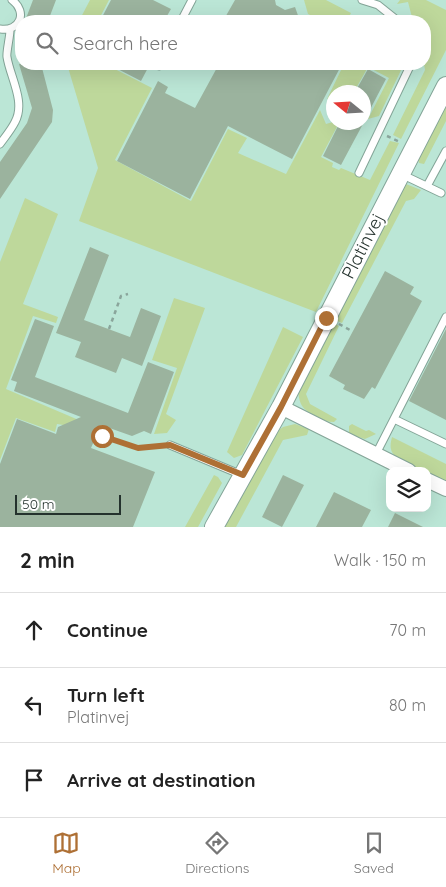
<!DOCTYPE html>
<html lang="en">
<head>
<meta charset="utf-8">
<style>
  :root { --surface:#fff; --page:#f6f6f6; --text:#222; --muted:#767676; --line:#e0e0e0; --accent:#ae7035 }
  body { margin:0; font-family:Quicksand,sans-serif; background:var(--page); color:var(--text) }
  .controls { position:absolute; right:15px; bottom:15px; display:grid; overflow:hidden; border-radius:10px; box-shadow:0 5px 20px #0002 }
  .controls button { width:45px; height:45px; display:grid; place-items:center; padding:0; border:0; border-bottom:1px solid var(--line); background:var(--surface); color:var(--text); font:25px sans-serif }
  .compass { position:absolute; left:326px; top:85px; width:45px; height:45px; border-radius:50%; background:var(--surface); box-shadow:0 5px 20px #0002; rotate:288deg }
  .scale { position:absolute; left:15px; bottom:12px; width:106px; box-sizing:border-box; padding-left:5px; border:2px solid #24322d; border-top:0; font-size:14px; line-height:18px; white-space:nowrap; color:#24322d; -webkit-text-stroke:4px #fff; paint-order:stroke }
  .stop { position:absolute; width:15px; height:15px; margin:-11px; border:4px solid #ae7035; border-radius:50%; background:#fff }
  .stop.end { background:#ae7035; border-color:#fff; box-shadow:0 1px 5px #0008 }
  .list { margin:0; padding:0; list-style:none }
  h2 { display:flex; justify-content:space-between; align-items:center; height:65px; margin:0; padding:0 20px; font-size:21px }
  h2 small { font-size:16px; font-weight:400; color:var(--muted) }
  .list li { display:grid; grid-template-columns:32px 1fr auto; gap:15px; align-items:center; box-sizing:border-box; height:75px; padding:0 20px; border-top:1px solid var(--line) }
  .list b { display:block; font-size:19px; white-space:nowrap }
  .list p { margin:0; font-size:16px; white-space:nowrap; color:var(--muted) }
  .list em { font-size:16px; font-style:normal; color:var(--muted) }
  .icon { flex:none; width:28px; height:28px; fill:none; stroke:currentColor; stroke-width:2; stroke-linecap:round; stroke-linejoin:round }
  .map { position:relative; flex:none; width:446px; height:527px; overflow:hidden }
  .search { position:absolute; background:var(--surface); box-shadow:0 5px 20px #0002; left:15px; right:15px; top:15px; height:55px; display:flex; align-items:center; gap:12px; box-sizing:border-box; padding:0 18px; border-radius:20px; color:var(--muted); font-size:19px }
  .sheet { height:290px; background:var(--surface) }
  nav { display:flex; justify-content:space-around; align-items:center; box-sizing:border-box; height:70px; border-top:1px solid var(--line); background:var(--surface); font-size:14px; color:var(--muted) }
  nav a { display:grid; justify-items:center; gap:2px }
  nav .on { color:var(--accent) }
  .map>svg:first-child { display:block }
  .built { fill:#bbe6d6; fill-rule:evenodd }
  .green { fill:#bed89b }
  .building { fill:#9bb39e }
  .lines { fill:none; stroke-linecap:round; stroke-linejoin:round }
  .service-casing { stroke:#83a497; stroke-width:9 }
  .minor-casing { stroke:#83a497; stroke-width:16 }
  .tertiary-casing { stroke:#83a497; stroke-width:20 }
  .path { stroke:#8aa59b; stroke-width:2.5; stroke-dasharray:4 4; stroke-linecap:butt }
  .service { stroke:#fff; stroke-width:7 }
  .minor { stroke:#fff; stroke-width:14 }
  .tertiary { stroke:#fff; stroke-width:18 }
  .route { stroke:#ae7035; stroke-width:6 }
  .labels { text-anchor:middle; stroke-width:4; stroke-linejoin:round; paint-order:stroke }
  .street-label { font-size:18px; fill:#24322d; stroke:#fff }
</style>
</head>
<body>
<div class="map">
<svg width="446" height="527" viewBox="0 0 446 527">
  <rect width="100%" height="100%" fill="#cdf0e3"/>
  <!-- built -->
  <path class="built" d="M0 0H446V527H0ZM21 21H425V64H21ZM334 92H364V122H334ZM390 471H427V508H390Z"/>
  <!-- green -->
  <path class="green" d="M90 0H109L98 21H79Z
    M304 0H326L351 13 347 21H323L308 14Z
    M400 0H426L446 10V50L401 139 393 135 425 70 424 64 425 21H413L408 2 397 4Z
    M67 64H105L152 88 115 160 191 201 228 129 247 138 238 153 286 174 320 110 326 124 333 122 339 123 321 157 333 163 332 167 339 170 341 168 370 180 390 141 399 143 316 312 79 221 98 168Z
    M344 64H404L379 116 368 119 389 78 368 67 354 92H334L333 97 327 99Z
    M446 105V121L424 164 419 163 418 158Z
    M406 184 421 190 414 199 406 201 342 323 335 320Z
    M25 198 58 214 23 304 58 317 56 323 33 316 6 389 81 421 77 427 57 424 55 432 16 418 0 460V262Z
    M174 298 205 308 166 414 176 420 167 433 154 434 177 368 152 360Z
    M333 323 339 326 306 394 310 404 337 419 334 422C328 422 323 420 318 417 303 410 299 406 298 389Z
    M283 327 303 337 242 455 234 458 227 452Z
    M295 424 309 429 307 435 283 440 236 527H224L279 430 283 427Z
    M352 424 366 431 369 430 376 434 365 439 349 434V426Z
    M392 437 446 464V482L427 474V471C418 471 392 459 391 449 390 446 391 441 392 437Z
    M214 475 218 477 222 483 198 527H185Z"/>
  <!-- building -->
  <path class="building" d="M33 0H56L48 21H25Z
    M111 0H153L171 9 164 21H100Z
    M235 0H275L276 5 285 10 295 7 300 21H223Z
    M19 64H41L53 110 52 122 0 199V162L27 123 32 108Z
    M108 64H150L141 81Z
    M219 64H342L292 159 228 126 190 199 117 161 158 81 168 87 165 93 195 108Z
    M368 69 386 79 364 121V92H355Z
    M340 122H364L341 165 323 156Z
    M90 247 109 255 84 320 130 337 141 308 161 316 142 366 122 358 116 373 75 357 81 342 56 333Z
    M385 271 414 287 410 294 422 301 375 389 372 387 364 399 343 389 345 385 329 376Z
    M35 319 54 326 35 377 128 413 148 362 174 372 151 434 144 431 132 436 101 425 91 448 155 472 133 527H0V464L17 419 56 434 58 427 81 417 14 391 17 382 11 380Z
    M446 329V420L409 401Z
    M283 475 304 485 282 527 262 517Z
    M334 492 371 510 362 527H316Z
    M395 513 423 527H388Z"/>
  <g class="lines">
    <defs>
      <path id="service" d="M362 0 378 5 398 21
        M181 21 192 0
        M0 29C20 32 28 12 12 0
        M159 66 160 64
        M0 144C5 137 11 130 15 122 26 102 10 77 7 57 6 53 10 37 10 30
        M359 173 411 64
        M401 174 441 193
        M427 186 446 151
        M394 419 446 444
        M170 445 242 475
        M376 454 446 317"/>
      <path id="minor" d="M281 407 409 471
        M427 480 446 489"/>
      <path id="tertiary" d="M214 527 281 407 446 86"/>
    </defs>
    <!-- service casing -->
    <use href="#service" class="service-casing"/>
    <!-- minor casing -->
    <use href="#minor" class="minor-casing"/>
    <!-- tertiary casing -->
    <use href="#tertiary" class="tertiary-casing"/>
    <!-- path -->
    <path class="path" d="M387 136 400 142
      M339 324 350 330
      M109 329 121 296 128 294
      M103 436 139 448 161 446"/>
    <!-- service -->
    <use href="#service" class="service"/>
    <!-- minor -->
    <use href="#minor" class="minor"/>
    <!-- tertiary -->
    <use href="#tertiary" class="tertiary"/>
  </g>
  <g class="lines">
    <!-- route -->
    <path class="route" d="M102 436 138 448 170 445 243 475 281 407 326 318"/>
  </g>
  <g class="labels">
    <!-- street labels -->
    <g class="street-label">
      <text transform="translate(363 246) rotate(-63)" y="6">Platinvej</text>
    </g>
  </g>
</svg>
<div class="controls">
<button><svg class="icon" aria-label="layers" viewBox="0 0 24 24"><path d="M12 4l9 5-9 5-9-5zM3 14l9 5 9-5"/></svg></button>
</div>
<svg class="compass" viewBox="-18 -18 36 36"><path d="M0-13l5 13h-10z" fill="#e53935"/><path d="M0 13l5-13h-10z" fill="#767676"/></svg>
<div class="scale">50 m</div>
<div class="stop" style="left:102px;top:436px"></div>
<div class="stop end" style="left:326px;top:318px"></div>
<div class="search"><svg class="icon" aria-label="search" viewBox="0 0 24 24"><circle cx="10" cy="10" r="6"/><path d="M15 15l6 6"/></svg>Search here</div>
</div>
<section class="sheet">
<h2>2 min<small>Walk · 150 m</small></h2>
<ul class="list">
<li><svg class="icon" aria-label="ahead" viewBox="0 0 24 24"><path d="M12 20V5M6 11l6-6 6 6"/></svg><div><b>Continue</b></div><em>70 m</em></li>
<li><svg class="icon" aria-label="left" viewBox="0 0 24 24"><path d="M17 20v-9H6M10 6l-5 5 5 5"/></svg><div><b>Turn left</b><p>Platinvej</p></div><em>80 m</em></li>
<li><svg class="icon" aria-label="arrive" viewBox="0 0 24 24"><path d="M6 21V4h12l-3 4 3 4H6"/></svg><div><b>Arrive at destination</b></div></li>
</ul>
</section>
<nav>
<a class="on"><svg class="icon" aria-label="map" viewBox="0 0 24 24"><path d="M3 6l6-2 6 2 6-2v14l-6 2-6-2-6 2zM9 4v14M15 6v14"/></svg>Map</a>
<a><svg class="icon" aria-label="directions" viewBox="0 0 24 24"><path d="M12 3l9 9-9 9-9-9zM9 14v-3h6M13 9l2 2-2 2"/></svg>Directions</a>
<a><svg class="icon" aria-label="saved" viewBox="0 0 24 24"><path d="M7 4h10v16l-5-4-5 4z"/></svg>Saved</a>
</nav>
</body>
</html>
